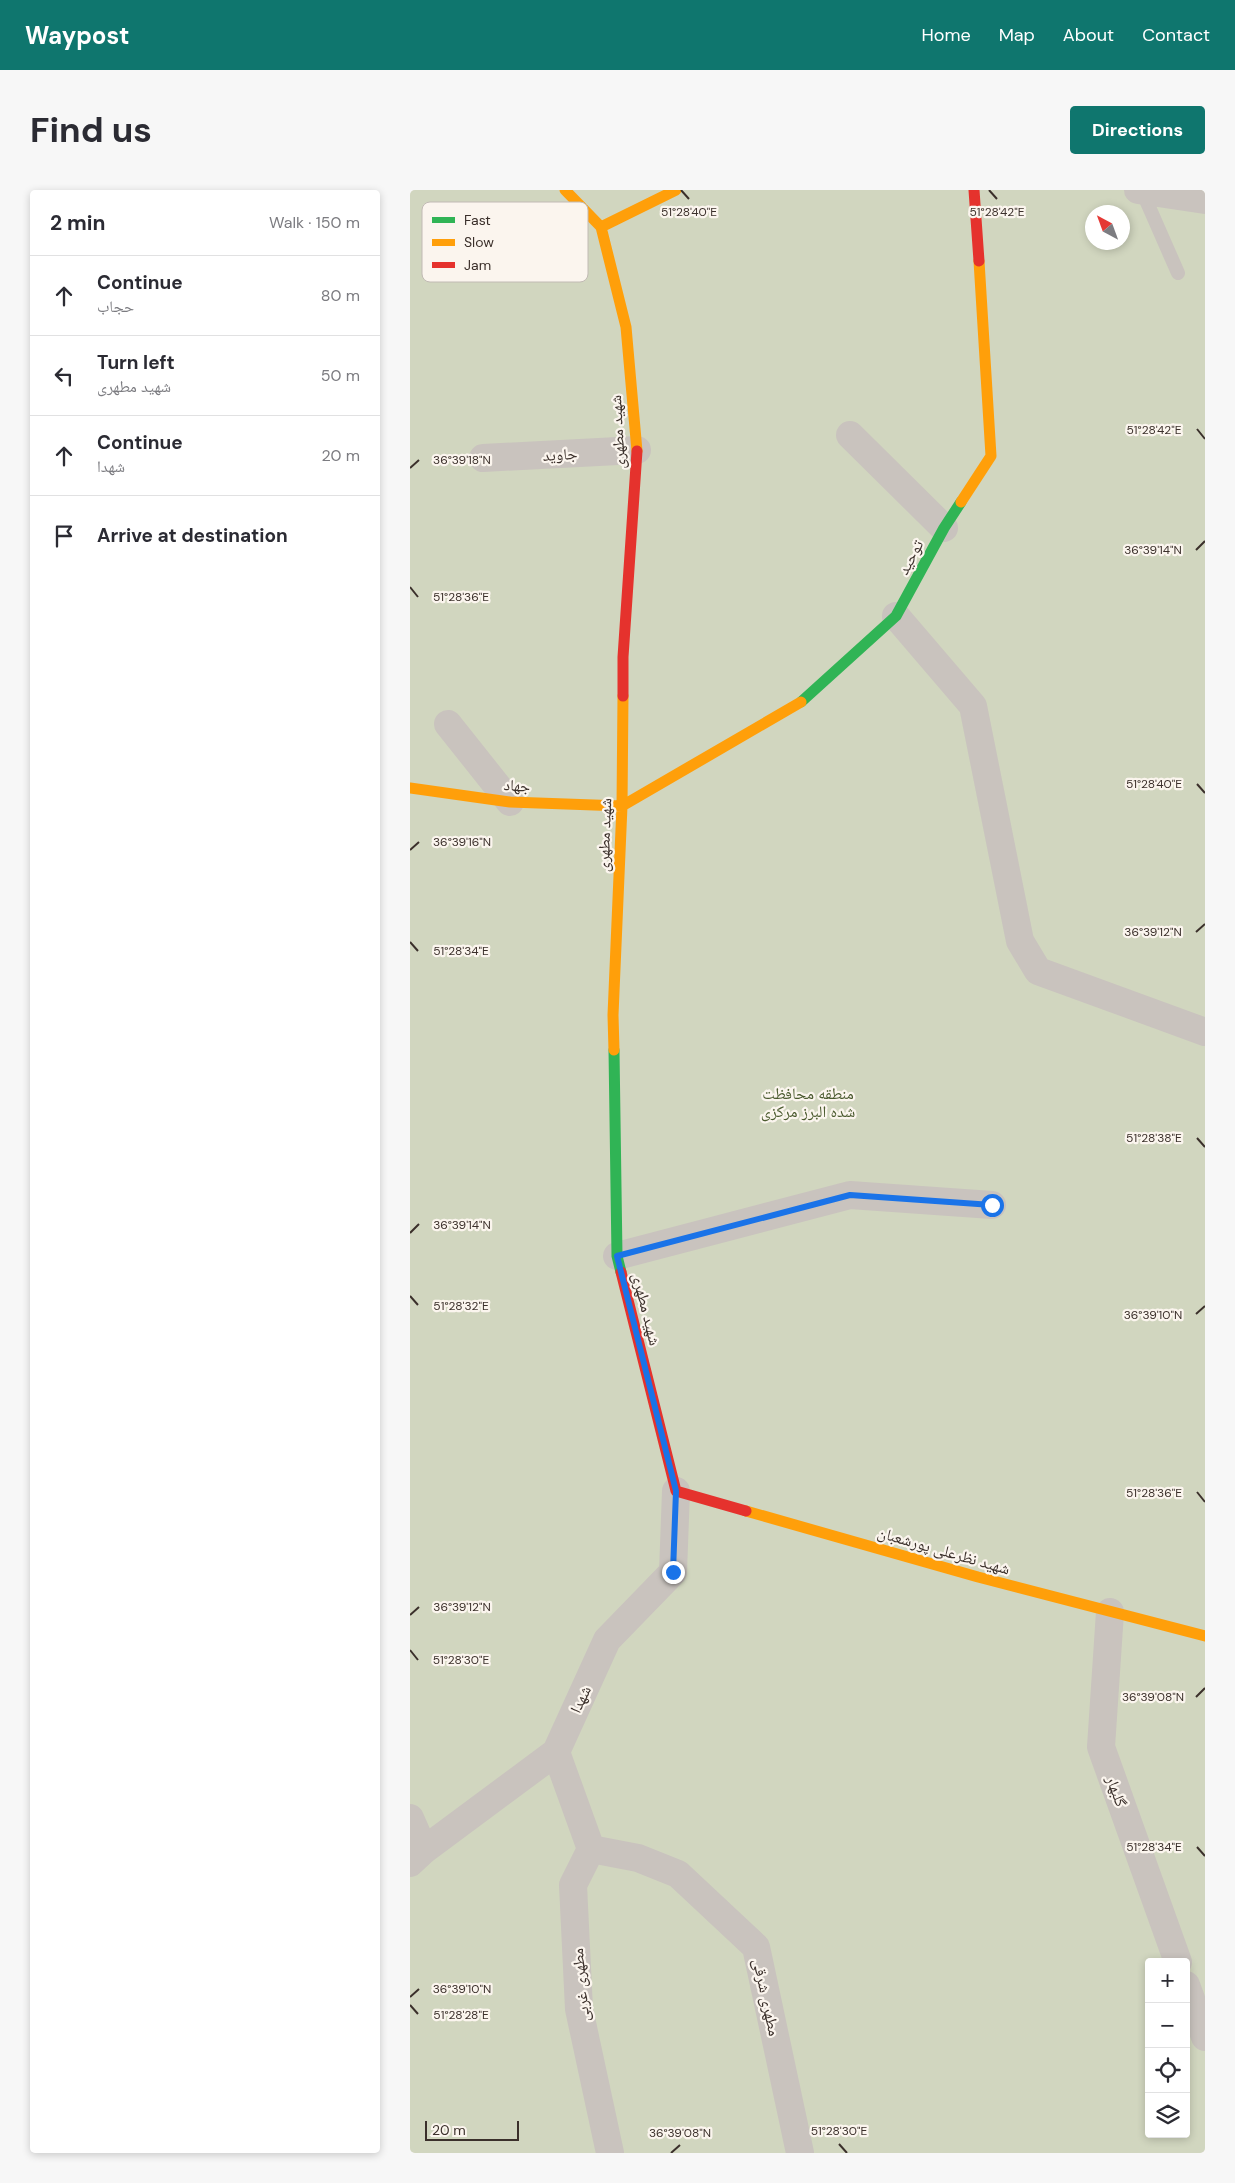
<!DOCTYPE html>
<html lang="en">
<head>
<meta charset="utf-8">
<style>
  :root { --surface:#fff; --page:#f7f7f7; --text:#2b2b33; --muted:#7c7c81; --line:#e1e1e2; --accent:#0f766e }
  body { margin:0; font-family:"DM Sans","Noto Naskh Arabic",sans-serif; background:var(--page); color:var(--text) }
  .controls { position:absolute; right:15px; bottom:15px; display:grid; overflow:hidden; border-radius:5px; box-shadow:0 2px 8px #0003 }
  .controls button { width:45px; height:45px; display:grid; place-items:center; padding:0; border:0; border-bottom:1px solid var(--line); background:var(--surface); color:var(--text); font:25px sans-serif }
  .compass { position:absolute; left:675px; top:15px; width:45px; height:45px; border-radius:50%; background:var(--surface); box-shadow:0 2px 8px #0003; rotate:319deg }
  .scale { position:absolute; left:15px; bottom:12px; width:94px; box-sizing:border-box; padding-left:5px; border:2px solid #3b302b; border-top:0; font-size:14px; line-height:18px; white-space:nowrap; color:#3b302b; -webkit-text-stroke:4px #fbf5ee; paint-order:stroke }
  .stop { position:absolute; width:15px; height:15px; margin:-11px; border:4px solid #1a73e8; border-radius:50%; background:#fff }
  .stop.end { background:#1a73e8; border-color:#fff; box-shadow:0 1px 5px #0008 }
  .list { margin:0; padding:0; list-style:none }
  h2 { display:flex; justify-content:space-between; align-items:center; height:65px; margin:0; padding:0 20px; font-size:21px }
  h2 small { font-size:16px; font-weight:400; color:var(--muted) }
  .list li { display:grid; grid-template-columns:32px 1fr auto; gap:15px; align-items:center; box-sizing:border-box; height:80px; padding:0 20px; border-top:1px solid var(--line) }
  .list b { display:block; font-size:19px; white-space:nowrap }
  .list p { margin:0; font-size:16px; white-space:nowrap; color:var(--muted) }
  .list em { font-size:16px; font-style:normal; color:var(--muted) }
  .icon { flex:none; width:28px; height:28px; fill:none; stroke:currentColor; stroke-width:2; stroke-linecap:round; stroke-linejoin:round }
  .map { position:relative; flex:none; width:795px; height:1963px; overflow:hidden; border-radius:5px }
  header { display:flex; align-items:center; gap:30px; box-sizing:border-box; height:70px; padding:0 25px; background:var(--accent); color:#fff }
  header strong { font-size:24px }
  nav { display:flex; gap:28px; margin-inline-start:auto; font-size:18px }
  .intro { display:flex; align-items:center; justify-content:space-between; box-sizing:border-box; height:120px; padding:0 30px }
  h1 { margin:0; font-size:35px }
  .button { padding:12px 22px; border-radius:5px; background:var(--accent); color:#fff; font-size:18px; font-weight:700 }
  main { display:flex; gap:30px; padding:0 30px }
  aside { flex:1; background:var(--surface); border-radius:5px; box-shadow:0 2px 8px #0003 }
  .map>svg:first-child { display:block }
  .park { fill:#d1d6bf; fill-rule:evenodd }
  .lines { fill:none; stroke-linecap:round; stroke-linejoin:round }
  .lane { stroke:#c9c3be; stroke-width:14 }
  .street { stroke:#c9c3be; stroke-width:28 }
  .fast { stroke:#30b455; stroke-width:11 }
  .slow { stroke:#ff9f0a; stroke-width:11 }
  .jam { stroke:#e5322d; stroke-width:11 }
  .route { stroke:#1a73e8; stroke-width:6 }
  .ticks { fill:none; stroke:#3b302b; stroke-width:2 }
  .labels { text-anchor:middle; stroke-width:4.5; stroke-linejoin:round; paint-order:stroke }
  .street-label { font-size:16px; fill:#3b302b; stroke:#fbf5ee }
  .park-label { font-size:16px; fill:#4a5a2e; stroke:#fbf5ee }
  .key { fill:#fbf5ee; stroke:#c1bab4; stroke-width:1 }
  .key-label { font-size:14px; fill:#3b302b }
  .ticks-label { font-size:12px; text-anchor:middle; fill:#3b302b; stroke:#fbf5ee; stroke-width:4.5; stroke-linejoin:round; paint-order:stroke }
</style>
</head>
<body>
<header>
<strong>Waypost</strong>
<nav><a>Home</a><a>Map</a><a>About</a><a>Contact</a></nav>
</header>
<div class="intro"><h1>Find us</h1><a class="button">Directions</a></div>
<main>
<aside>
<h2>2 min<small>Walk · 150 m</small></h2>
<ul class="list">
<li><svg class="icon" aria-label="ahead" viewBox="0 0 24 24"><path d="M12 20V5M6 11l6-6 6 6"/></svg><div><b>Continue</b><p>حجاب</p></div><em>80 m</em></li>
<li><svg class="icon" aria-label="left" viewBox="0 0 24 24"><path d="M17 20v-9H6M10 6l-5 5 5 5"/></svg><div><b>Turn left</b><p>شهید مطهری</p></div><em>50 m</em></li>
<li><svg class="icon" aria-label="ahead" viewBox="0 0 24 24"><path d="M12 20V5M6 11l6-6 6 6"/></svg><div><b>Continue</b><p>شهدا</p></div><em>20 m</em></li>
<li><svg class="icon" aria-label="arrive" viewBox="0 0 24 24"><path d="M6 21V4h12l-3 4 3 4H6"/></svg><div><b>Arrive at destination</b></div></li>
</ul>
</aside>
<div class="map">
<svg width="795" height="1963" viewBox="0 0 795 1963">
  <rect width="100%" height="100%" fill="#f0ebe5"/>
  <!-- park -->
  <path class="park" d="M0 0H795V1963H0ZM682 22H712V52H682ZM739 1772H776V1944H739Z"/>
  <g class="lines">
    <!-- lane -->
    <path class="lane" d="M732 1 768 83"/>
    <!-- street -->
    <path class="street" d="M728 0 795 10
      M440 245 534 338
      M73 268 227 260
      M486 426 563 516 610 751 628 781 795 842
      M38 534 100 612
      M207 1066 440 1005 582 1015
      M700 1422 691 1557 768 1772
      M146 1562 181 1659
      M0 1628 14 1660
      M181 1659 228 1668 268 1684 346 1757 390 1963
      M181 1659 163 1695 169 1819 200 1963
      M0 1673 14 1660 146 1562 197 1450 263 1382 266 1301
      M776 1795 795 1847"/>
    <!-- fast -->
    <path class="fast" d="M391 512 486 426 534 338 551 312
      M204 860 207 1066 211 1082"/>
    <!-- slow -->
    <path class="slow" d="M155 0 191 37 216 137 227 261
      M191 37 266 0
      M551 312 581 266 569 71
      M0 598 100 612 212 616 391 512
      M204 860 203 825 212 616 213 506
      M336 1321 568 1387 795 1446"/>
    <!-- jam -->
    <path class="jam" d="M564 0 569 71
      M213 506V467L227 261
      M211 1082 266 1301 336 1321"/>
  </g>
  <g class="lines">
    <!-- route -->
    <path class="route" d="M263 1382 266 1301 207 1066 440 1005 582 1015"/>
  </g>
  <!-- ticks -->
  <path class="ticks" d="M271 0 279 9M579 0 587 9M787 239 795 249M0 278 9 270M786 360 795 351M0 397 8 407M787 594 795 603M0 660 9 652M786 742 795 734M0 752 8 761M787 948 795 957M0 1043 9 1034M0 1106 8 1115M786 1124 795 1116M787 1302 795 1312M0 1425 9 1417M0 1460 8 1470M786 1507 795 1498M787 1657 795 1666M0 1807 9 1799M0 1815 8 1824M429 1954 437 1963M261 1963 270 1955"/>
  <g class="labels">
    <!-- street labels -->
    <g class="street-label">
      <text transform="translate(207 242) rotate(-93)" y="6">شهید مطهری</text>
      <text transform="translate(150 264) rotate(-3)" y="6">جاوید</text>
      <text transform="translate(500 367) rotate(-62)" y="6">توحید</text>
      <text transform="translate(107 595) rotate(4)" y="6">جهاد</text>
      <text transform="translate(194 645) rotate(-88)" y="6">شهید مطهری</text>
      <text transform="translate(237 1119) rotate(76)" y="6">شهید مطهری</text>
      <text transform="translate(534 1360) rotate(16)" y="6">شهید نظرعلی پورشعبان</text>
      <text transform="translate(170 1509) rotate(-65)" y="6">شهدا</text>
      <text transform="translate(707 1601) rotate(70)" y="6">گلبهار</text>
      <text transform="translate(170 1795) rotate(-95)" y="6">مطهری غربی</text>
      <text transform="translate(357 1807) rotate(78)" y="6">مطهری شرقی</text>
    </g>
    <!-- park labels -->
    <g class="park-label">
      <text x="398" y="909">منطقه محافظت<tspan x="398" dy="18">شده البرز مرکزی</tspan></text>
    </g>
  </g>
  <!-- legend -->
  <rect x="12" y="12" width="166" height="80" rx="8" class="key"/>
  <rect x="22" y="27" width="23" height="6" fill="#30b455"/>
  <rect x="22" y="49" width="23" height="7" fill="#ff9f0a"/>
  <rect x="22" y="72" width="23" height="6" fill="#e5322d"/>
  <g class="key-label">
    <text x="54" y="35">Fast</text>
    <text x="54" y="57">Slow</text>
    <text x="54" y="80">Jam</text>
  </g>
  <g class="ticks-label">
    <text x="279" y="26">51°28'40"E</text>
    <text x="587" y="26">51°28'42"E</text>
    <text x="744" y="244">51°28'42"E</text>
    <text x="52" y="274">36°39'18"N</text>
    <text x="743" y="364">36°39'14"N</text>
    <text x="51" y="411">51°28'36"E</text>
    <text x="744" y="598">51°28'40"E</text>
    <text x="52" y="656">36°39'16"N</text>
    <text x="743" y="746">36°39'12"N</text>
    <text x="51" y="765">51°28'34"E</text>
    <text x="744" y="952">51°28'38"E</text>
    <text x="52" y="1039">36°39'14"N</text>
    <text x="51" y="1120">51°28'32"E</text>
    <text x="743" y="1129">36°39'10"N</text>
    <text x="744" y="1307">51°28'36"E</text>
    <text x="52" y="1421">36°39'12"N</text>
    <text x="51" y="1474">51°28'30"E</text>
    <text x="743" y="1511">36°39'08"N</text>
    <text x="744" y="1661">51°28'34"E</text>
    <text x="52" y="1803">36°39'10"N</text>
    <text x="51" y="1829">51°28'28"E</text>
    <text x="429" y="1945">51°28'30"E</text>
    <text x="270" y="1947">36°39'08"N</text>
  </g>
</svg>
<div class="controls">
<button>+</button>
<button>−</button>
<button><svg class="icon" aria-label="locate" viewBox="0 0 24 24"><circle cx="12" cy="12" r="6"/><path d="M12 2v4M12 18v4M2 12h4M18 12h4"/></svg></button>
<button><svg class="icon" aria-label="layers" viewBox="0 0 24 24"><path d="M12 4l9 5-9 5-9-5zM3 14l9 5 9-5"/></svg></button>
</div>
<svg class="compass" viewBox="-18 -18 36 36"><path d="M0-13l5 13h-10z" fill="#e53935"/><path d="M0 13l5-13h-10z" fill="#7c7c81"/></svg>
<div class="scale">20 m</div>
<div class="stop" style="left:582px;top:1015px"></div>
<div class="stop end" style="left:263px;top:1382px"></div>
</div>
</main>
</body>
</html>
